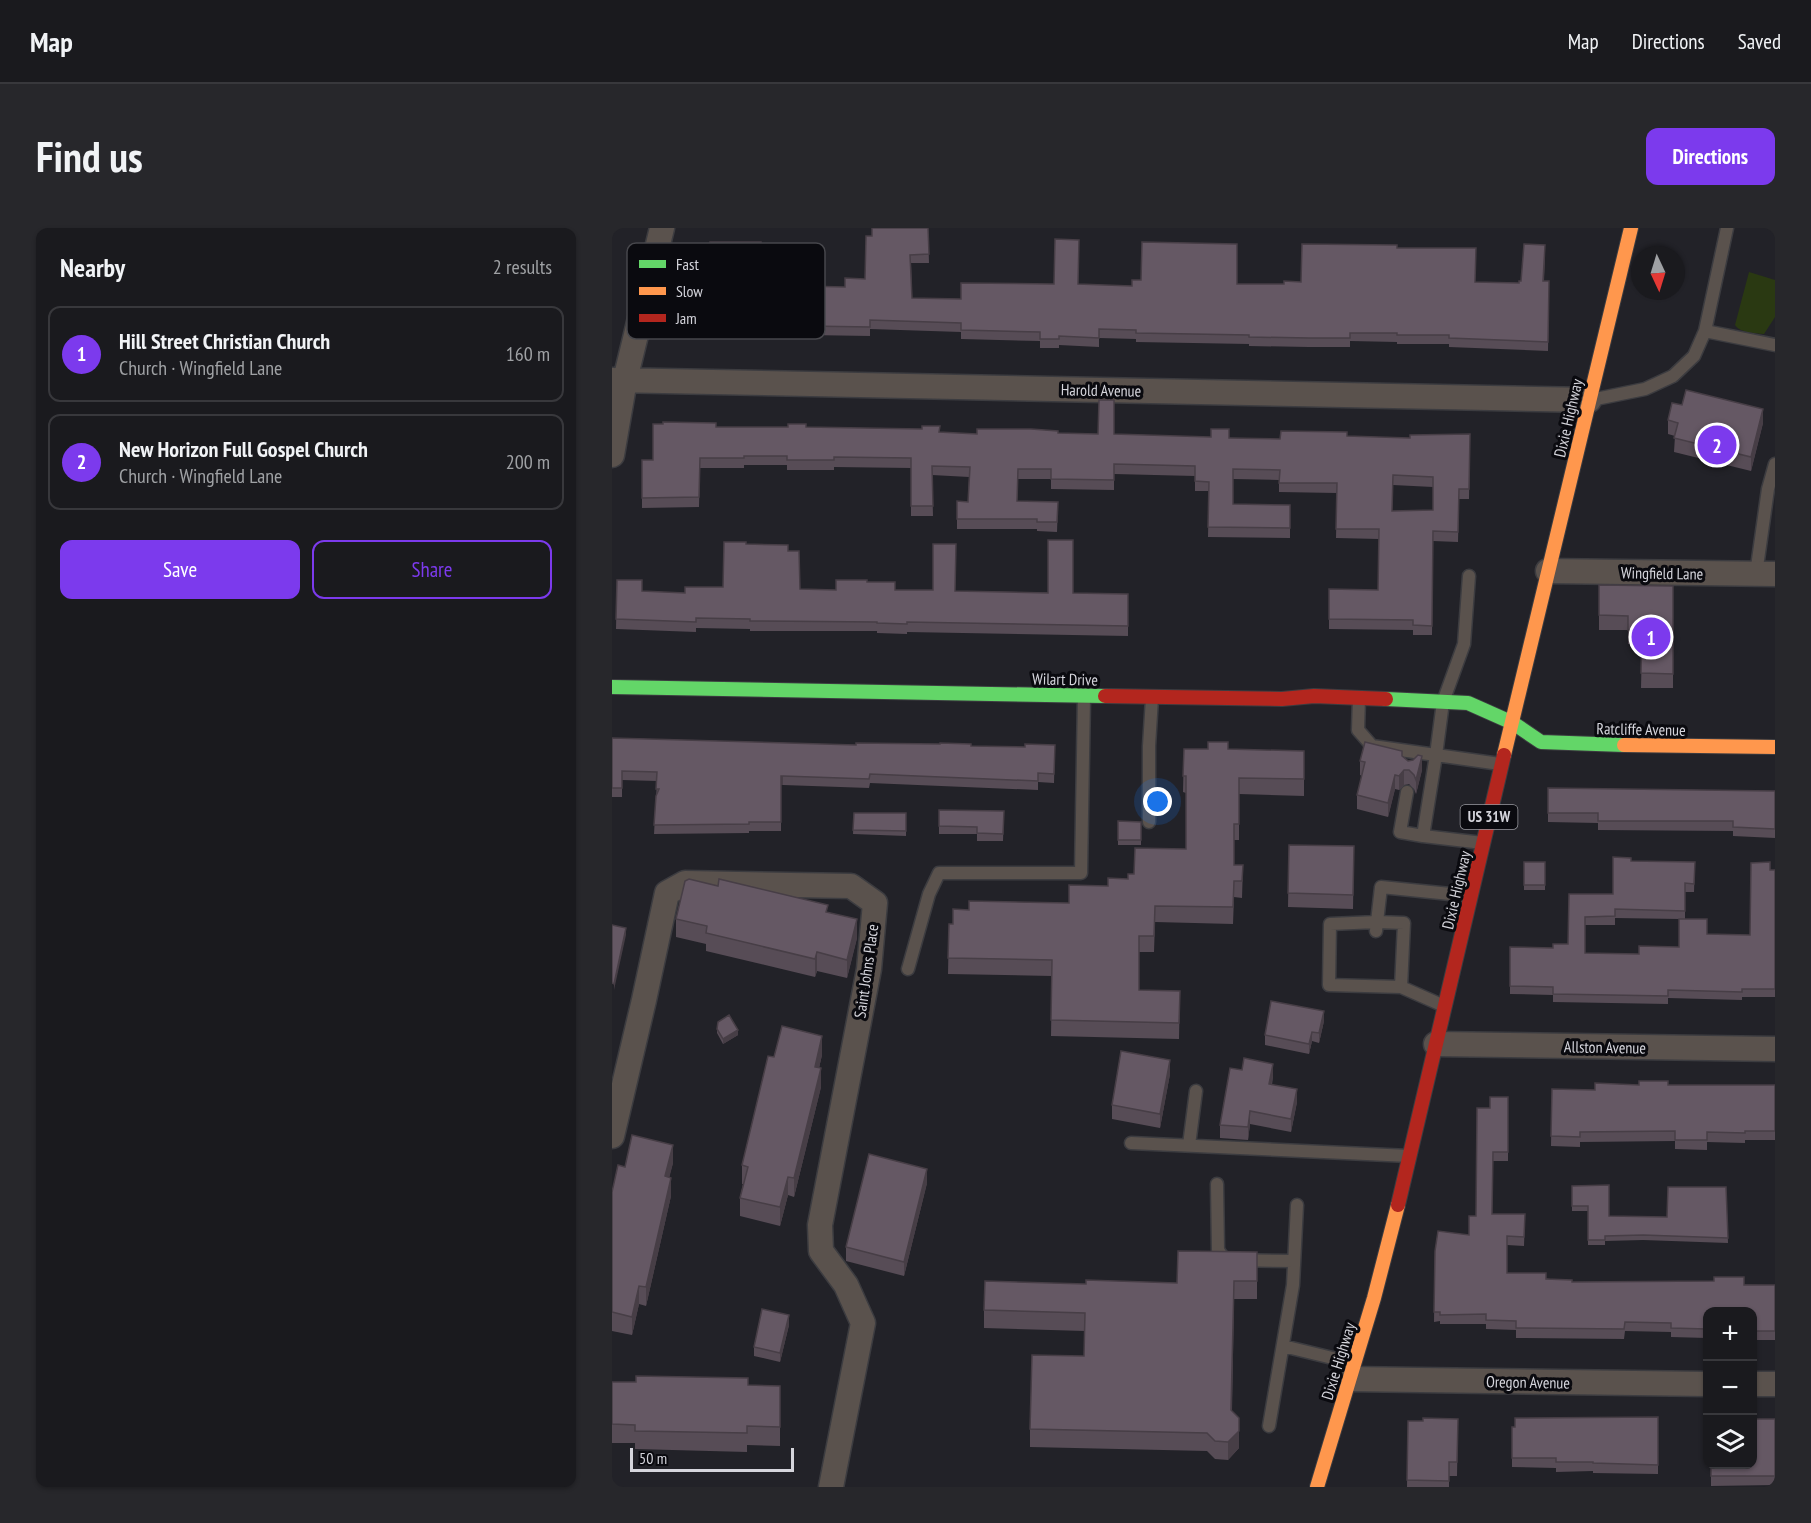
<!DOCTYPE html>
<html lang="en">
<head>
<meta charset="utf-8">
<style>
  :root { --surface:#1a1a1e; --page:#27272b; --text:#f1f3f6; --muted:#9fa1a4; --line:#38383c; --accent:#7c3aed }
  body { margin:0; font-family:"PT Sans Narrow",sans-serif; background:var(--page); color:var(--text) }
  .controls { position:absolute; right:18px; bottom:18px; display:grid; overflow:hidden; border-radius:12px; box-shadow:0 2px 4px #0004 }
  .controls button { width:54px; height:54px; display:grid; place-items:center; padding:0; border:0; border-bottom:2px solid var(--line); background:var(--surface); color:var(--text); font:30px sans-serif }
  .compass { position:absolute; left:1019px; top:18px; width:54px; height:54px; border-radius:50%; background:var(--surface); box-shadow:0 2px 4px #0004; rotate:176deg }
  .scale { position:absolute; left:18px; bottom:15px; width:164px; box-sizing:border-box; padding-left:6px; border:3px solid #d5d5dc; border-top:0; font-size:16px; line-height:21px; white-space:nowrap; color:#d5d5dc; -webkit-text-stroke:4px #0a0a0f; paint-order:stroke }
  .you { position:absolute; left:546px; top:574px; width:21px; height:21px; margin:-15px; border:4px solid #fff; border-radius:50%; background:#1a73e8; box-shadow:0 0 0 9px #1a73e833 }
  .badge { display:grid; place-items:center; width:39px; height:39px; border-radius:50%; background:var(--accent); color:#fff; font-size:20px; font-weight:700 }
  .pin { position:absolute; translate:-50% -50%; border:3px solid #fff; box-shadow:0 2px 6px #0006 }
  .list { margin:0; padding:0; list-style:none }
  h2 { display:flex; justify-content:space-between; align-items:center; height:78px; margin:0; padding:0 24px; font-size:26px }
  h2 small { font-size:20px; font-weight:400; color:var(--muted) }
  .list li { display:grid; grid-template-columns:39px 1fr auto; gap:18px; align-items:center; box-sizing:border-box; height:96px; margin:0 12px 12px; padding:0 12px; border:2px solid var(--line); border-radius:12px }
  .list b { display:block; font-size:22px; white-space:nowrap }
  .list p { margin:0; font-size:20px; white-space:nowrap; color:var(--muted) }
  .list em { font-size:20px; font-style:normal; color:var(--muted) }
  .actions { display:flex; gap:12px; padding:18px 24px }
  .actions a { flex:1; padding:14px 0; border:2px solid var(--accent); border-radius:12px; text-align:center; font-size:21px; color:var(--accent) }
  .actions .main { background:var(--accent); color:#fff }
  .icon { flex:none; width:33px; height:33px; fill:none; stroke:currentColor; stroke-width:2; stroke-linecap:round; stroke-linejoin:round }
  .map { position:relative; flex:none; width:1163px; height:1259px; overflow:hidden; border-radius:12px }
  header { display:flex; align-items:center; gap:36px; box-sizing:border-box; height:84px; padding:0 30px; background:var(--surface); border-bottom:2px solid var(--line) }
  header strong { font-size:28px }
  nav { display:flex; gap:33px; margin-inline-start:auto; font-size:21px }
  .intro { display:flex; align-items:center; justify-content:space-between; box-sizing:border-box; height:144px; padding:0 36px }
  h1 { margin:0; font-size:42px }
  .button { padding:15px 27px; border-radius:12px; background:var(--accent); color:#fff; font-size:21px; font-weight:700 }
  main { display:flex; gap:36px; padding:0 36px }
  aside { flex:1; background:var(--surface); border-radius:12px; box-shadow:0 2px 4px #0004 }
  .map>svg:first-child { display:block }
  .green { fill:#2a3912 }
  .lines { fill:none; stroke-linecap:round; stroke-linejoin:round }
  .lane-casing { stroke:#3c3c40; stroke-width:15 }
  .street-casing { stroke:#3c3c40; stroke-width:27 }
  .fast-casing { stroke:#3c3c40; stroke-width:16 }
  .slow-casing { stroke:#3c3c40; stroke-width:16 }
  .jam-casing { stroke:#3c3c40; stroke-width:16 }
  .lane { stroke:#5a524d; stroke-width:12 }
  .street { stroke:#5a524d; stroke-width:24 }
  .fast { stroke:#63d668; stroke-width:14 }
  .slow { stroke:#ff974d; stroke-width:14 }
  .jam { stroke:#b3261e; stroke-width:14 }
  .wall { fill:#574c56; fill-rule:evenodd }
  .shaded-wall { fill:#473e46 }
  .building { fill:#655864; stroke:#473e46; stroke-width:1.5; fill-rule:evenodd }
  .labels { text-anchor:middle; stroke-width:6; stroke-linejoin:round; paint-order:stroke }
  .shield { fill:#0a0a0f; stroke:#98989e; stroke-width:1.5 }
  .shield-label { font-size:15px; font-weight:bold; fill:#d5d5dc }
  .street-label { font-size:16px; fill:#d5d5dc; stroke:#0a0a0f }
  .key { fill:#0a0a0f; stroke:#47474c; stroke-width:1.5 }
  .key-label { font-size:16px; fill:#d5d5dc }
</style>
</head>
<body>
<header>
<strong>Map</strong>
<nav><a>Map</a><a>Directions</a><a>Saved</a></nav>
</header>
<div class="intro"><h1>Find us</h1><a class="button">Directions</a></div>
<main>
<aside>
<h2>Nearby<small>2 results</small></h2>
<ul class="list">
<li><span class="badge">1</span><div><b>Hill Street Christian Church</b><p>Church · Wingfield Lane</p></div><em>160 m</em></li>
<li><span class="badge">2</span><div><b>New Horizon Full Gospel Church</b><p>Church · Wingfield Lane</p></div><em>200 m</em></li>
</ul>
<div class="actions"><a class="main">Save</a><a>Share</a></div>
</aside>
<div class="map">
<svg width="1163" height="1259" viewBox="0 0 1163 1259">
  <rect width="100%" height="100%" fill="#222228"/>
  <!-- green -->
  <path class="green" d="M1137 44 1163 52V89L1152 106C1143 105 1128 105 1123 97Z"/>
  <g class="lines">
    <defs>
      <path id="lane" d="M1093 103 1163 117
        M979 172 1033 161 1061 148 1082 128 1093 103 1115 0
        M1144 346 1156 261 1163 236
        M747 470 746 502 760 518 824 527 831 474 852 416 857 348
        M795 564 788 604 811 608
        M537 594V518L540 470
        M871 615 811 608 824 527 888 536
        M764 703 765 694 718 696 717 757 789 759 792 695 765 694 769 659 858 668
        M296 741 317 666 327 645H469L472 469
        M789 759 832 778
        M519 915 797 928
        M577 917 584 863
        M605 956 606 1022 610 1028 617 1032 682 1033
        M671 1118 741 1135
        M657 1198 681 1057 685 977"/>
      <path id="street" d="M0 152 977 172
        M0 227 13 152 50 0
        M936 343 1163 346
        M824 816 1163 821
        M0 908 32 772 55 665 73 655 239 658 263 675 257 741 208 997 209 1023 234 1057 251 1095 219 1259
        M737 1151 1096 1156
        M1140 1156H1163"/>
      <path id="fast" d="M0 459 493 468
        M774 471 856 475 901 495 929 514 1012 517"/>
      <path id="slow" d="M1012 517 1163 519
        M892 527 1019 0
        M705 1259 762 1070 786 977"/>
      <path id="jam" d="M493 468 670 471 702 468 774 471
        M786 977 892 527"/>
    </defs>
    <!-- lane casing -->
    <use href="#lane" class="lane-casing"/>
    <!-- street casing -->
    <use href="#street" class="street-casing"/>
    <!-- fast casing -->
    <use href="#fast" class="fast-casing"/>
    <!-- slow casing -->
    <use href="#slow" class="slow-casing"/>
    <!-- jam casing -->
    <use href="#jam" class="jam-casing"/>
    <!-- lane -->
    <use href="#lane" class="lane"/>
    <!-- street -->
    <use href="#street" class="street"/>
    <!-- fast -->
    <use href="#fast" class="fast"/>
    <!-- slow -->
    <use href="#slow" class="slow"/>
    <!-- jam -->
    <use href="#jam" class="jam"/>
  </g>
  <!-- wall -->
  <path class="wall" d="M316 0 317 35H299L300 70 349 71 466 56 520 58 672 56 689 54 785 20 863 54 907 55 933 26 932 53H937L936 123 837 119V116H785V114L738 113V119H697L637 118V116L524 114V111L487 110V119L447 117V120H428V113L349 111V104L258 101V108L71 105 72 48 149 57 233 59 253 51 260 8Z
    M1056 192 1151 195 1139 243 1062 224 1063 208 1056 206Z
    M104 199H194L365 206 446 205 668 211 735 208 798 210 858 206 857 271H847L846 314 821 313 820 407H801V402L717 401V361L766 362 767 311 724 310 725 265 667 264V252L621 251V276L678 277V310L596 309 597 263H583V248L502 246V262L439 261V251H406L405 273 446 274 445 304 425 303V301H345V273L356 274 357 249 320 247 321 288H299V240L222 239V242H175V237H132V240H88L87 279 30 280V232H41ZM781 257 821 259V282L780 283Z
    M134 316 176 323 188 361 224 362 255 354 283 362 516 366V408L295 404V406L265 405V403H138V401L84 400V404L4 401 5 352 30 363 73 365 111 359Z
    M987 357 1061 358V460H1029L1030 416H1016V402H987Z
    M0 510 244 517 359 518 413 519 443 517 442 555 426 554V562L258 555 257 560 171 557H169V603H137V605L42 606 45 553 10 552V569H0Z
    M572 521 692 523V568L627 566V612H622V637H631L630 670 622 669 621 696 543 694 542 724H527V762L568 763 567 811 439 808 440 748 336 746 337 696H341L357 682 457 675 496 658 516 651 522 646 574 621V565L571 564Z
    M790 528 810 542 804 566 802 561 797 556 792 557 787 562 783 561 776 589 745 581V567L750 548 748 547V533Z
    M936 560 1163 563V610L1121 608V603L986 602V595L936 594Z
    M327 582 392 583 391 613H365V606H327Z
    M242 585H294V608L241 606Z
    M506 593 529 594V617H506Z
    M677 617 742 618 741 681 676 679Z
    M1019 633 1083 634 1082 664H1073V691L1095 706 1138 707 1158 642H1163V769H1130V772L1056 770V776L941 774V767L898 766V719L941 720 956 716 957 666H1001ZM1003 690 1067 691V719L1027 726 973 725V697H1003Z
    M912 634H933V662H912Z
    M216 684 245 710 235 750 205 743 203 749 94 723V716L64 709V691Z
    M712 793 707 815 700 813 697 826 653 817V807Z
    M105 801 126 807 111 816 105 805Z
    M210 827 207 840 209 859 182 969 176 967 168 998 128 988V970L131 956H130V937L162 829Z
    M630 842 661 848 660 857 685 874 679 904 638 896 636 912 608 910V897Z
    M558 846 548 900 500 891V877Z
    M1027 857H1163V912H1133V915L1095 914V922L1063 921V913L968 914V919L939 918 940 861 983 862Z
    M896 869V933H881L880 986H913L912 1018 895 1017V1045L960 1054 1163 1057V1112H1140V1083H1095V1110L1059 1109V1104L1013 1103 1012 1111 904 1110V1102L874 1101V1096H828V1093L822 1094 823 1023 857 1007 864 988 878 880Z
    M61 935 57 949 59 968 34 1078 27 1076 20 1107 0 1103V964L13 939Z
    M315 955 292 1048 234 1033V1019Z
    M960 958 997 988 1055 989 1114 959 1116 1015 1031 1012 993 1013V1017H976V983H960Z
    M645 1024V1071H622L620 1183 627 1220 616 1232 603 1231 595 1223 418 1219V1201L472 1128 473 1103 372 1100V1082L474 1056 565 1055Z
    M177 1097 168 1134 142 1128V1119Z
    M0 1154 168 1158V1218L135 1217V1224L23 1221V1215H0Z
    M1046 1189V1246L981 1245V1243L944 1244V1240L900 1239V1199Z
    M846 1191 845 1248H837V1259H795L796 1193H811Z
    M1163 1191V1257L1099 1258V1236Z"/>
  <!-- shaded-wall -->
  <path class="shaded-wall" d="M1151 181V195L1139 243V229Z
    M810 528V542L804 566V552Z
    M792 542V557L787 562V548Z
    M783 547V561L776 589V575Z
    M169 548H171V557H169Z
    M245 691V710L235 750V732Z
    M14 700V707L2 762V756Z
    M205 724V743L203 749V731Z
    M712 783V793L707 815V805Z
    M126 802V807L111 816V811Z
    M700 804V813L697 826V816Z
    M210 808V827L203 857V839Z
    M558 832V846L548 900V886Z
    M661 836V848L657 869V856Z
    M209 840V859L182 969V950Z
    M685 861V874L679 904V891Z
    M638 883V896L636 912V899Z
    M61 917V935L53 967V948Z
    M315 941V955L292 1048V1034Z
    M176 949V967L168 998V979Z
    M59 950V968L34 1078V1059Z
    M27 1058V1076L20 1107V1089Z
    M177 1087V1097L168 1134V1125Z
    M627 1190V1220L616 1232V1214Z"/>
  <!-- building -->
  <path class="building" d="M260 0H316L317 26 298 27 300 70 349 71V55L442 56 443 11 467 12 466 56 520 58V52H529L530 14 625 16V56H672V53L689 54 690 16 785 17V20H864L863 54 907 55V53H909L912 16 933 17 931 53H937L936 114 837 110V107H785V105H738V110H697L637 109V107L524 105V102L487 101V110L447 108V111H428V104L349 102V95L258 92V99L71 96 72 48H98V14H149V57L233 59V50L253 51 254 8H260Z
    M1074 162 1151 181 1139 229 1062 210 1066 195 1056 192 1060 175 1070 177Z
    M487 172H502V206L599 209V201H617V210L668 211 669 203 735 204V208L798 210V207L858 206 857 261H847L846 304 821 303 820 398 801 397V392L717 391V361L766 362 767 301H724L725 255H667L668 242 621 241V276L678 277V300L596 299 597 254 583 253V238L502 236V252L439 251V241H406L405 273 446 274 445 294H425V291H345V273L356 274 358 239 320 238 321 278H299V230L222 229V232H175V228H132V230H88L87 269 30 270V232H41V196H51V194L104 195V199H176V196H194V199L310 201V198H328L327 204 365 206V201H419L446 203V205L486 206ZM781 247 821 249V282L780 283Z
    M436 312H461V365L516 366V398L295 394V396L265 395V394L138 393V391L84 390V394L4 391 5 352H30V363L73 365V359H111L112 314H134V316L176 317V323H187L188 361 224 362V352H255V354H283V362H321V316H344L343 363 436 365Z
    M987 357 1061 358V446L1029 445 1030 402H1016V388L987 387Z
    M0 510 244 517V515L328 516V515L359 516V518L413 519V516L443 517 442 546 426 545V553L258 546 257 551 171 548H169V594H137V596L42 597 44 568 47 561H44L45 544 10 543V560H0Z
    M596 514H616V521L692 523V551L627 550V596H622V637H631L630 653H622L621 679 543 678 542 708H527V762L568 763 567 795 439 792 440 732 336 730 337 696H341V681L357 682V673L457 675V657L496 658V650L516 651V646H522L523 620 574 621V548H571L572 521H596Z
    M753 514 790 523V528L796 533 801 532 806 527 810 528 804 552 802 547 797 542H792L787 548 783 547 776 575 745 567 753 534 748 533Z
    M936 560 1163 563V601L1121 599V593H986V585H936Z
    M327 582 392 583 391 606 365 605V599L327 598Z
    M242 585H294V603L241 602Z
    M506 593 529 594V612H506Z
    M677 617 742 618 741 667 676 665Z
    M1001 629 1019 630V633L1083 634 1082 656 1073 655V683L1003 681V688L973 689V725L1027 726V718L1067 719V691H1095V706L1138 707 1139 635 1158 634V642H1163V761H1130V764L1056 762V768L941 766V759L898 758V719L941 720V716H956L957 666H1001Z
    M912 634H933V657H912Z
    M77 651 106 658 107 651 216 677 214 684 245 691 235 732 205 724 203 731 94 705 95 698 64 691 73 653Z
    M0 697 14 700 2 756 0 755Z
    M659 773 712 783 707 805 700 804 697 816 653 807Z
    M117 787 126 802 111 811 105 801 106 794Z
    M170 798 210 808 203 839 209 840 182 950 176 949 168 979 128 970 136 939 130 937 156 828 162 829Z
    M509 823 558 832 548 886 500 877Z
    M632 830 661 836 657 856 685 861 679 891 638 883 636 899 608 897 618 840 630 842Z
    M1027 853H1056V857H1163V903H1133V905L1095 904V912H1063V903L968 904V909L939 908 940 861 983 862V855L1027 857Z
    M878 869H896V924H881L880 986H913L912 1009 895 1008V1045H934V1051L960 1052V1054L1102 1053V1049H1132V1057H1163V1103H1140V1083H1095V1101L1059 1100V1095L1013 1094 1012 1101 904 1100V1093L874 1092V1086L828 1087V1084H822L823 1023 826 1003 857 1007V988H864L865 880H878Z
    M20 907 61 917 53 948 59 950 34 1059 27 1058 20 1089 0 1084V964L6 937 13 939Z
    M257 926 315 941 292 1034 234 1019Z
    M997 957V988L1055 989 1056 959H1114L1116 1010 1031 1007 993 1008V1012H976V978H960V958Z
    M566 1023 645 1024V1053H622L619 1182 627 1190V1203L616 1214 603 1213 595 1205 418 1201 420 1127 472 1128 473 1085 372 1082 373 1053 474 1056V1052L565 1055Z
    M150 1081 177 1087 168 1125 142 1119Z
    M24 1148 136 1150V1157L168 1158V1199L135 1198V1205L23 1203V1197L0 1196V1154H24Z
    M1046 1189V1237L981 1235V1234H944V1230H900V1199H903V1190Z
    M811 1190 846 1191 845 1234H837V1253L795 1252 796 1193H811Z
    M1140 1191H1163V1248H1099V1236H1140Z"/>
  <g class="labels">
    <!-- shield labels -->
    <rect class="shield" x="848.5" y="577" width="57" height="24" rx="4.5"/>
    <g class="shield-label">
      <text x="877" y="594">US 31W</text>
    </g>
    <!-- street labels -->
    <g class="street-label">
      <text transform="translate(489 162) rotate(1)" y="6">Harold Avenue</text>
      <text transform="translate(956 190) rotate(-77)" y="6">Dixie Highway</text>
      <text transform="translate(1050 345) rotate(1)" y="6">Wingfield Lane</text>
      <text transform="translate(453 451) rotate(1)" y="6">Wilart Drive</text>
      <text transform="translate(1029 501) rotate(1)" y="6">Ratcliffe Avenue</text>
      <text transform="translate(844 662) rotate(-77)" y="6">Dixie Highway</text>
      <text transform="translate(254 743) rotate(-82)" y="6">Saint Johns Place</text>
      <text transform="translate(993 819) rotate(1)" y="6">Allston Avenue</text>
      <text transform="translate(726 1133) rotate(-73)" y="6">Dixie Highway</text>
      <text transform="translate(916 1154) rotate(1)" y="6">Oregon Avenue</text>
    </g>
  </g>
  <!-- legend -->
  <rect x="15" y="15" width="198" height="96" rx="9" class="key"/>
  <rect x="27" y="32" width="27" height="8" fill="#63d668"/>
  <rect x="27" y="59" width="27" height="8" fill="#ff974d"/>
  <rect x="27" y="86" width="27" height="8" fill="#b3261e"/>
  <g class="key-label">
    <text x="64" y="42">Fast</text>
    <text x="64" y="69">Slow</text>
    <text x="64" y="96">Jam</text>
  </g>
</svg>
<div class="controls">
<button>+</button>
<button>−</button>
<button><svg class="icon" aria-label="layers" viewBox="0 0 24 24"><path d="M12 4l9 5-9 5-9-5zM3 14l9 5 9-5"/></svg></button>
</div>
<svg class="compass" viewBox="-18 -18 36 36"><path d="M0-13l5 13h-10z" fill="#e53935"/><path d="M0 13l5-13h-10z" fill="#9fa1a4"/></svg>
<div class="scale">50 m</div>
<div class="you"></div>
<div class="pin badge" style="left:1039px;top:409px">1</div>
<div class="pin badge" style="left:1105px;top:217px">2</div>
</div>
</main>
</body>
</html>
